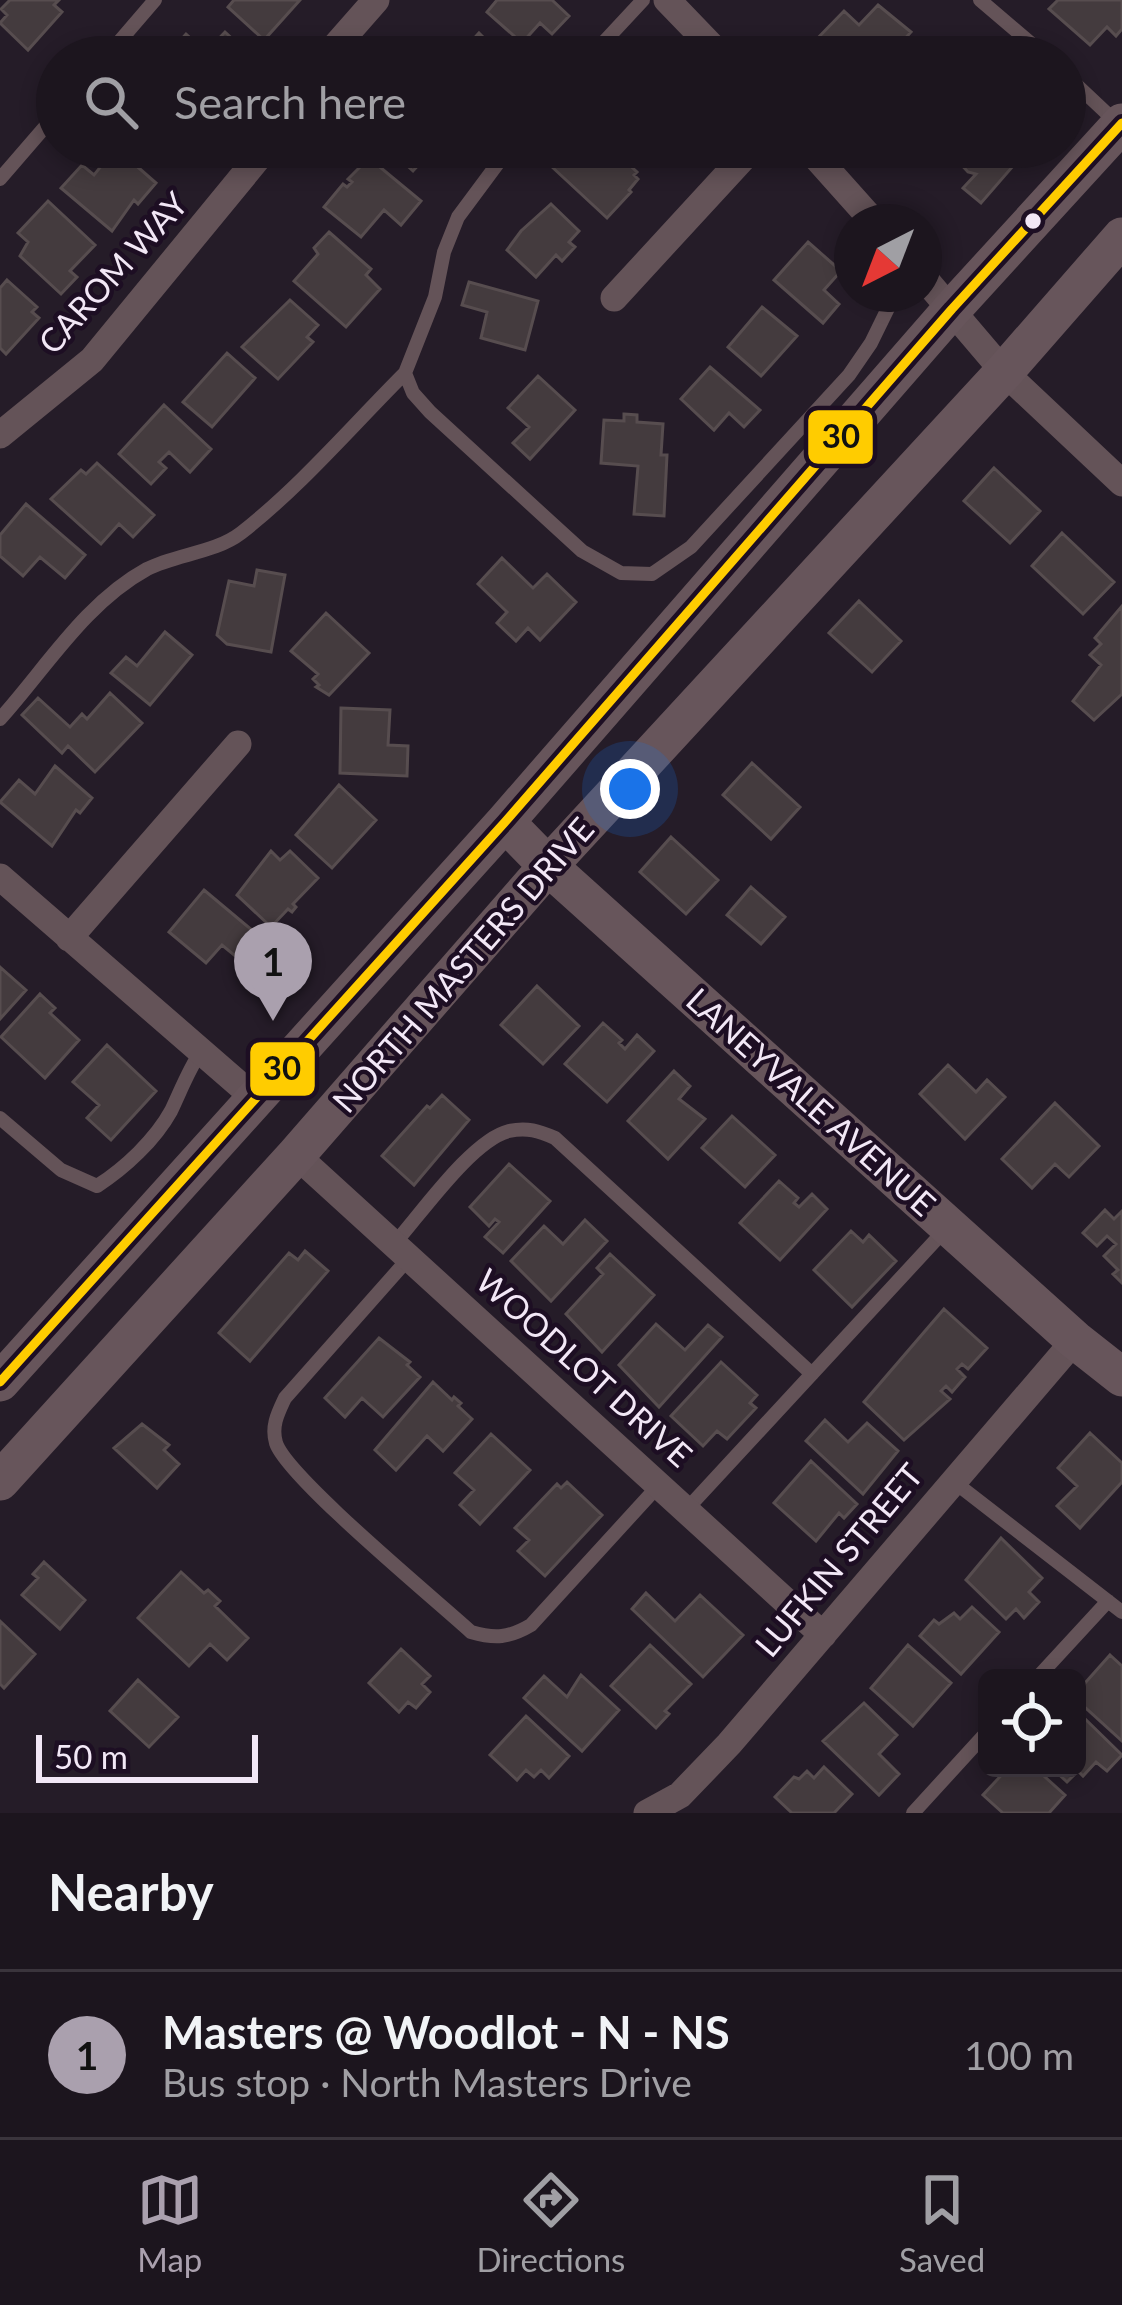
<!DOCTYPE html>
<html lang="en">
<head>
<meta charset="utf-8">
<style>
  :root { --surface:#1c151e; --page:#251e27; --text:#f1f3f6; --muted:#a09fa4; --line:#3a343c; --accent:#aaa0ae }
  body { margin:0; font-family:Lato,sans-serif; background:var(--page); color:var(--text) }
  .controls { position:absolute; right:36px; bottom:36px; display:grid; overflow:hidden; border-radius:18px; box-shadow:0 6px 18px #0003 }
  .controls button { width:108px; height:108px; display:grid; place-items:center; padding:0; border:0; border-bottom:3px solid var(--line); background:var(--surface); color:var(--text); font:60px sans-serif }
  .compass { position:absolute; left:834px; top:204px; width:108px; height:108px; border-radius:50%; background:var(--surface); box-shadow:0 6px 18px #0003; rotate:222deg }
  .scale { position:absolute; left:36px; bottom:30px; width:222px; box-sizing:border-box; padding-left:12px; border:6px solid #f2e7f6; border-top:0; font-size:33px; line-height:42px; white-space:nowrap; color:#f2e7f6; -webkit-text-stroke:9px #1d0e23; paint-order:stroke }
  .you { position:absolute; left:630px; top:789px; width:42px; height:42px; margin:-30px; border:9px solid #fff; border-radius:50%; background:#1a73e8; box-shadow:0 0 0 18px #1a73e833 }
  .badge { display:grid; place-items:center; width:78px; height:78px; border-radius:50%; background:var(--accent); color:#111; font-size:39px; font-weight:700 }
  .pin { position:absolute; translate:-50% -99px; filter:drop-shadow(0 3px 6px #0008) }
  .pin::after { content:''; position:absolute; top:63px; width:42px; height:36px; background:inherit; clip-path:polygon(0 0,100% 0,50% 100%) }
  .list { margin:0; padding:0; list-style:none }
  h2 { display:flex; justify-content:space-between; align-items:center; height:156px; margin:0; padding:0 48px; font-size:51px }
  h2 small { font-size:39px; font-weight:400; color:var(--muted) }
  .list li { display:grid; grid-template-columns:78px 1fr auto; gap:36px; align-items:center; box-sizing:border-box; height:168px; padding:0 48px; border-top:3px solid var(--line) }
  .list b { display:block; font-size:45px; white-space:nowrap }
  .list p { margin:0; font-size:39px; white-space:nowrap; color:var(--muted) }
  .list em { font-size:39px; font-style:normal; color:var(--muted) }
  .icon { flex:none; width:66px; height:66px; fill:none; stroke:currentColor; stroke-width:2; stroke-linecap:round; stroke-linejoin:round }
  .map { position:relative; flex:none; width:1122px; height:1813px; overflow:hidden }
  .search { position:absolute; background:var(--surface); box-shadow:0 6px 18px #0003; left:36px; right:36px; top:36px; height:132px; display:flex; align-items:center; gap:30px; box-sizing:border-box; padding:0 42px; border-radius:66px; color:var(--muted); font-size:45px }
  .sheet { height:324px; background:var(--surface) }
  nav { display:flex; justify-content:space-around; align-items:center; box-sizing:border-box; height:168px; border-top:3px solid var(--line); background:var(--surface); font-size:33px; color:var(--muted) }
  nav a { display:grid; justify-items:center; gap:6px }
  nav .on { color:var(--accent) }
  .map>svg:first-child { display:block }
  .building { fill:#443b3e; stroke:#574d4f; stroke-width:3 }
  .lines { fill:none; stroke-linecap:round; stroke-linejoin:round }
  .lane { stroke:#645358; stroke-width:14 }
  .street { stroke:#645358; stroke-width:27 }
  .secondary { stroke:#67555b; stroke-width:39 }
  .bus-1-casing { stroke:#1d0e23; stroke-width:18 }
  .bus-1 { stroke:#fc0; stroke-width:9 }
  .bus-dot { fill:#f2e7f6; stroke:#1d0e23; stroke-width:4.5 }
  .labels { text-anchor:middle; stroke-width:9; stroke-linejoin:round; paint-order:stroke }
  .street-label { font-size:33px; fill:#f2e7f6; stroke:#1d0e23 }
  .line-badge { stroke:#1d0e23; stroke-width:4.5 }
  .pale-badge-label { font-size:33px; text-anchor:middle; font-weight:bold; fill:#111 }
</style>
</head>
<body>
<div class="map">
<svg width="1122" height="1813" viewBox="0 0 1122 1813">
  <rect width="100%" height="100%" fill="#251c28"/>
  <!-- building -->
  <path class="building" d="M10 0H59L54 5 62 12 28 50 0 23 7 15 1 9Z
    M234 0H300L264 40 228 7Z
    M497 0H552L569 16 552 34 540 23 522 43 487 12Z
    M1058 0H1122V29L1116 36 1107 27 1090 45 1049 9Z
    M878 5 911 32 888 57 880 52 875 57H831L814 42 844 11 859 25Z
    M225 32 252 57 167 55 186 34 206 52Z
    M479 33 503 57H457Z
    M143 147H182L164 166Z
    M387 147H435L413 171Z
    M568 147 589 164 610 147 637 172 634 175 638 179 629 190 631 192 607 218 551 166Z
    M945 147H1022L1026 151 981 203 963 188 976 174 968 172Z
    M116 148 156 183 138 204 134 200 112 231 61 188 82 165 94 175Z
    M372 155 384 164 381 168 421 201 401 225 384 210 361 237 324 207 343 184 347 187 352 182 348 179Z
    M48 201 95 245 70 271 77 277 61 294 20 256 28 242 18 233Z
    M551 204 579 231 569 242 575 247 562 261 556 255 536 277 507 250 521 231Z
    M329 232 371 269 366 275 380 289 346 327 294 281 318 254 314 248Z
    M808 242 841 271 824 290 839 304 823 323 774 280Z
    M7 280 37 307 32 312 39 318 6 354 0 348V288Z
    M469 282 538 301 525 350 481 338 487 312 462 305Z
    M290 300 318 325 307 337 313 342 278 379 242 347Z
    M762 307 797 336 761 376 728 347Z
    M227 353 255 378 212 427 183 402Z
    M710 367 760 410 744 427 729 413 714 430 681 399Z
    M538 376 575 410 530 459 513 443 529 427 508 408Z
    M164 405 211 449 190 472 169 452 159 462 166 468 151 484 119 454Z
    M624 414 637 415V422L663 424 661 455H667L664 516 634 514 638 466 601 463 604 420 624 421Z
    M97 463 154 515 133 537 119 524 101 544 51 499 81 470 86 474Z
    M994 468 1040 511 1010 543 964 501Z
    M26 504 85 555 65 578 40 557 23 576 0 556V535Z
    M1062 533 1114 582 1083 614 1032 566Z
    M502 558 533 588 547 574 576 602 540 640 528 628 516 641 497 623 507 612 478 584Z
    M257 570 285 575 271 652 227 644 217 635 229 581 254 586Z
    M859 601 901 641 872 672 829 633Z
    M1122 606V694L1094 720 1073 701 1101 665 1090 655 1101 644 1095 638Z
    M326 613 369 653 329 695 316 687 319 685 313 679 318 674 291 651Z
    M165 632 192 655 150 705 111 673 126 657 137 666Z
    M110 693 142 723 95 772 68 746 62 753 22 715 38 698 70 727 82 714 87 719Z
    M341 708 390 710 388 745 408 746 407 776 340 773Z
    M752 763 800 807 771 839 723 795Z
    M55 766 92 798 80 813 76 810 52 846 0 802 19 780 35 794Z
    M339 785 376 820 332 868 296 835Z
    M671 837 718 880 686 914 640 872Z
    M271 851 280 860 290 851 318 878 293 904 296 907 292 912 288 909 271 927 237 895Z
    M751 887 785 917 761 944 727 915Z
    M204 890 265 941 245 964 222 945 206 963 169 932Z
    M0 967 26 990 0 1019Z
    M537 986 579 1026 543 1064 501 1025Z
    M40 994 55 1008 50 1013 79 1040 45 1078 1 1037Z
    M603 1023 622 1040 619 1043 625 1049 637 1035 654 1051 607 1102 565 1064Z
    M107 1045 156 1091 111 1140 87 1118 99 1105 73 1082Z
    M948 1065 976 1092 987 1080 1005 1097 965 1139 920 1094Z
    M674 1071 690 1086 679 1099 705 1119 668 1159 628 1121Z
    M442 1095 469 1120 414 1185 382 1156 427 1106 430 1108Z
    M1055 1103 1099 1146 1069 1177 1055 1164 1032 1188 1002 1159Z
    M732 1116 775 1155 745 1187 702 1148Z
    M509 1164 550 1201 503 1253 485 1237 499 1222 495 1219 489 1226 470 1207Z
    M779 1181 798 1198 794 1203 799 1207 812 1194 827 1209 780 1260 740 1223Z
    M1105 1210 1114 1219 1122 1211V1283L1113 1274 1118 1270 1104 1256 1116 1244 1107 1236 1097 1246 1083 1233Z
    M585 1220 607 1241 551 1301 511 1261 544 1226 563 1244Z
    M851 1231 863 1242 869 1235 896 1261 852 1307 814 1270Z
    M305 1251 328 1271 250 1361 219 1333 289 1253 298 1260Z
    M610 1254 654 1295 602 1352 566 1314 603 1274 597 1268Z
    M944 1309 987 1348 968 1369 962 1364 957 1369 965 1377 952 1392 946 1386 941 1391 950 1399 904 1440 864 1402Z
    M656 1324 685 1350 708 1325 722 1337 659 1407 619 1365Z
    M379 1338 410 1362 407 1365 420 1377 383 1417 362 1398 345 1417 325 1398Z
    M721 1362 757 1395 750 1403 756 1408 727 1439 717 1431 703 1446 671 1416Z
    M433 1382 452 1400 454 1397 461 1403 458 1406 472 1419 443 1451 427 1436 396 1470 375 1450Z
    M825 1420 848 1442 867 1423 898 1451 863 1494 806 1441Z
    M142 1424 169 1445 164 1450 179 1464 157 1488 114 1448Z
    M1090 1433 1122 1463V1482L1080 1528 1057 1506 1077 1486 1058 1468Z
    M491 1434 530 1470 480 1524 460 1505 474 1490 455 1473Z
    M811 1461 857 1504 844 1518 839 1513 816 1541 774 1503Z
    M567 1482 602 1515 545 1576 518 1551 529 1540 515 1528 557 1484 561 1488Z
    M1001 1538 1042 1578 1029 1592 1039 1602 1024 1618 1016 1609 1006 1619 966 1580Z
    M44 1562 85 1600 60 1629 22 1595 38 1578 33 1574Z
    M181 1572 204 1593 208 1590 220 1601 215 1606 248 1638 227 1660 210 1644 189 1666 138 1618Z
    M646 1593 675 1621 700 1595 743 1635 703 1677 632 1609Z
    M972 1607 999 1632 961 1674 920 1636 934 1620 939 1624 954 1613 960 1619Z
    M0 1621 35 1654 4 1688 0 1684Z
    M650 1645 691 1684 665 1711 669 1714 656 1728 611 1686Z
    M908 1645 951 1683 913 1726 871 1688Z
    M401 1649 430 1676 422 1684 430 1692 416 1708 408 1702 399 1712 369 1683Z
    M1110 1655 1122 1666V1741L1077 1700V1692Z
    M581 1675 619 1710 582 1751 524 1698 544 1676 567 1697Z
    M138 1680 178 1717 149 1747 110 1711Z
    M864 1703 897 1735 879 1754 899 1774 879 1795 823 1741Z
    M1077 1711 1122 1755 1107 1771 1096 1762 1083 1776 1078 1771 1067 1782 1052 1768H1077Z
    M526 1716 569 1756 549 1778 541 1770 534 1777 526 1770 517 1780 490 1755Z
    M824 1767 852 1794 834 1813H792L775 1797 794 1777 799 1779 807 1771 814 1778Z
    M1008 1768H1035L1065 1795 1049 1813H1003L983 1795Z"/>
  <g class="lines">
    <!-- lane -->
    <path class="lane" d="M980 0 1047 57
      M106 57 155 0
      M590 57 643 0
      M1065 74 1116 122
      M510 147 458 217 444 252 435 297 405 373 413 393 430 412 582 551 621 573 652 574 691 547 849 375 871 343 895 294
      M0 179 57 113
      M0 719C46 668 85 603 147 569 176 554 215 553 241 533 301 486 351 427 405 373
      M0 1118 61 1170 97 1186C125 1168 155 1140 171 1111 181 1090 188 1071 201 1051
      M394 1244C421 1214 472 1140 509 1131 527 1127 539 1131 555 1138L812 1374
      M409 1258 285 1398C278 1413 271 1426 276 1443 287 1477 435 1599 471 1632 495 1639 509 1638 531 1625L659 1485
      M953 1481 1122 1612
      M686 1510 945 1230
      M1037 1678 1108 1601
      M913 1813 987 1732"/>
    <!-- street -->
    <path class="street" d="M667 0 722 57
      M326 57 376 0
      M807 147 874 222
      M924 278 1004 372 1122 483
      M614 298 753 147
      M0 435 92 360 267 147
      M0 877 256 1099
      M69 938 238 744
      M296 1155 823 1635
      M647 1813 680 1795 729 1744 1075 1340"/>
    <!-- secondary -->
    <path class="secondary" d="M505 822 548 866 1075 1340 1122 1377
      M0 1382 505 822 952 309 1122 123
      M0 1481 296 1155 548 866 1004 372 1122 237"/>
    <defs>
      <path id="bus-1" d="M0 1382 505 822 952 309 1122 123"/>
    </defs>
    <!-- bus-1 casing -->
    <use href="#bus-1" class="bus-1-casing"/>
    <!-- bus-1 -->
    <use href="#bus-1" class="bus-1"/>
  </g>
  <!-- markers -->
  <circle class="bus-dot" cx="1033" cy="221" r="10"/>
  <g class="labels">
    <!-- street labels -->
    <g class="street-label">
      <text transform="translate(113 273) rotate(-48)" y="12">CAROM WAY</text>
      <text transform="translate(463 965) rotate(-49)" y="12">NORTH MASTERS DRIVE</text>
      <text transform="translate(811 1102) rotate(42)" y="12">LANEYVALE AVENUE</text>
      <text transform="translate(584 1368) rotate(42)" y="12">WOODLOT DRIVE</text>
      <text transform="translate(839 1560) rotate(-50)" y="12">LUFKIN STREET</text>
    </g>
  </g>
  <g class="line-badge">
    <rect x="806" y="408" width="69" height="58" rx="12" fill="#fc0"/>
    <rect x="248" y="1040" width="69" height="58" rx="12" fill="#fc0"/>
  </g>
  <g class="pale-badge-label">
    <text x="841" y="448">30</text>
    <text x="282" y="1080">30</text>
  </g>
</svg>
<div class="controls">
<button><svg class="icon" aria-label="locate" viewBox="0 0 24 24"><circle cx="12" cy="12" r="6"/><path d="M12 2v4M12 18v4M2 12h4M18 12h4"/></svg></button>
</div>
<svg class="compass" viewBox="-18 -18 36 36"><path d="M0-13l5 13h-10z" fill="#e53935"/><path d="M0 13l5-13h-10z" fill="#a09fa4"/></svg>
<div class="scale">50 m</div>
<div class="you"></div>
<div class="pin badge" style="left:273px;top:1021px">1</div>
<div class="search"><svg class="icon" aria-label="search" viewBox="0 0 24 24"><circle cx="10" cy="10" r="6"/><path d="M15 15l6 6"/></svg>Search here</div>
</div>
<section class="sheet">
<h2>Nearby<small></small></h2>
<ul class="list">
<li><span class="badge">1</span><div><b>Masters @ Woodlot - N - NS</b><p>Bus stop · North Masters Drive</p></div><em>100 m</em></li>
</ul>
</section>
<nav>
<a class="on"><svg class="icon" aria-label="map" viewBox="0 0 24 24"><path d="M3 6l6-2 6 2 6-2v14l-6 2-6-2-6 2zM9 4v14M15 6v14"/></svg>Map</a>
<a><svg class="icon" aria-label="directions" viewBox="0 0 24 24"><path d="M12 3l9 9-9 9-9-9zM9 14v-3h6M13 9l2 2-2 2"/></svg>Directions</a>
<a><svg class="icon" aria-label="saved" viewBox="0 0 24 24"><path d="M7 4h10v16l-5-4-5 4z"/></svg>Saved</a>
</nav>
</body>
</html>
